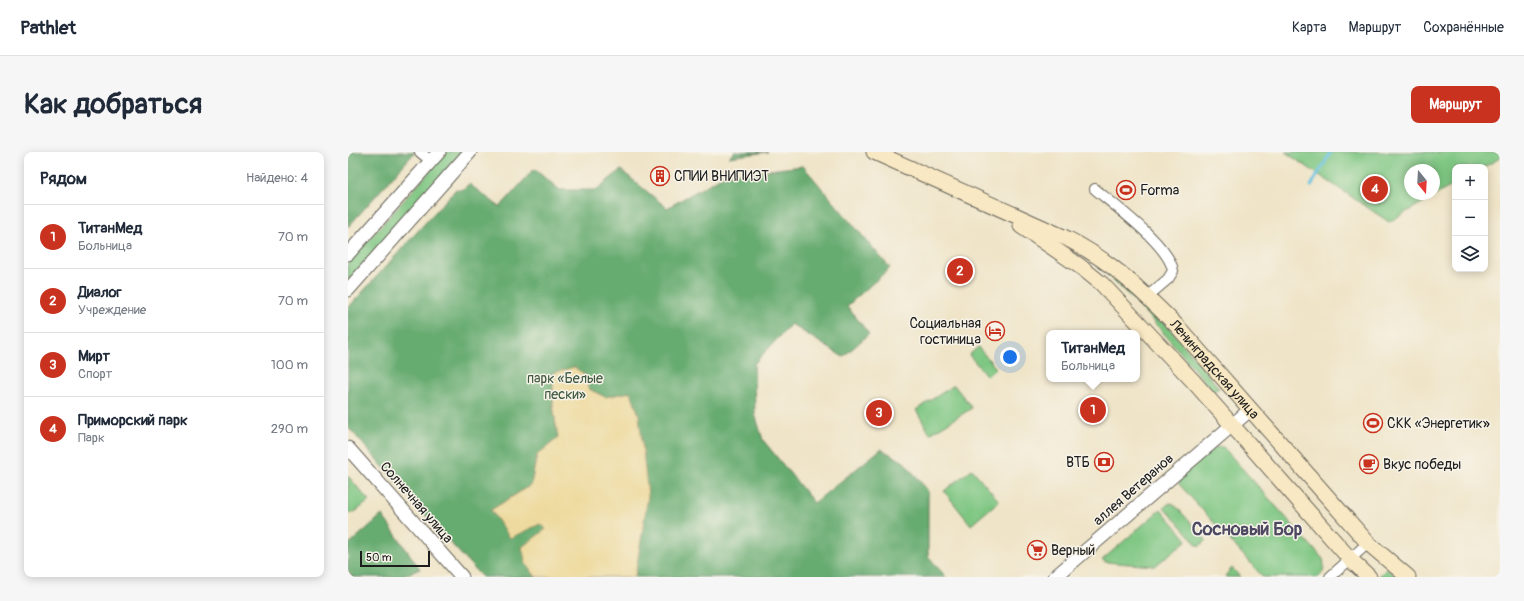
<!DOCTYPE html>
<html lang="ru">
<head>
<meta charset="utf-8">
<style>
  :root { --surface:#fff; --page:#f6f6f7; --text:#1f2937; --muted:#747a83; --line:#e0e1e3; --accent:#c8321e }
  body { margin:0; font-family:Pangolin,sans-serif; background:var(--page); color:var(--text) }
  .controls { position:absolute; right:12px; top:12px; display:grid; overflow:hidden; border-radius:8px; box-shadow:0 2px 10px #0003 }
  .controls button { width:36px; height:36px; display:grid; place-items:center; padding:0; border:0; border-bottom:1px solid var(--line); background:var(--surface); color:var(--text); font:20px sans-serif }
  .compass { position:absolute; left:1056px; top:12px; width:36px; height:36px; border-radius:50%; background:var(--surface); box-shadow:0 2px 10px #0003; rotate:162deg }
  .scale { position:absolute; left:12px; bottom:10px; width:70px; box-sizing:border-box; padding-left:4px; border:2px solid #1c1c1c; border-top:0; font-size:11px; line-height:14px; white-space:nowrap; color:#1c1c1c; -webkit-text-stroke:3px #f7f3e8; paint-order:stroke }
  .you { position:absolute; left:662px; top:205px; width:14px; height:14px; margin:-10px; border:3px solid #fff; border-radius:50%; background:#1a73e8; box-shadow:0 0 0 6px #1a73e833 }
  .badge { display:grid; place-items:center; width:26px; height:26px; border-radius:50%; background:var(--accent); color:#fff; font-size:13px; font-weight:700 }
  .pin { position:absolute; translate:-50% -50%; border:2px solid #fff; box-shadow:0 1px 4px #0006 }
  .popup { position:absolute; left:698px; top:178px; width:94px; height:52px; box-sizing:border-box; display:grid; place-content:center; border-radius:8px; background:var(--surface); filter:drop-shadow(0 1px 3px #0005); font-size:13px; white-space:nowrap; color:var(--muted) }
  .popup b { font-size:15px; color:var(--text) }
  .popup::after { content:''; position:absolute; left:50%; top:100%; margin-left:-8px; border:8px solid transparent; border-top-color:var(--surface) }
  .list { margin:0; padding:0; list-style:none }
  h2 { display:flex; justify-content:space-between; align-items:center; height:52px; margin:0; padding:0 16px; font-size:17px }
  h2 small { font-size:13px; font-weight:400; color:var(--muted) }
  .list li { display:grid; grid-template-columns:26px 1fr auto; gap:12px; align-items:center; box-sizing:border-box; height:64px; padding:0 16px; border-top:1px solid var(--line) }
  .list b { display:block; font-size:15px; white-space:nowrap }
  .list p { margin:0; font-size:13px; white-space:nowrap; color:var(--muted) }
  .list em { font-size:13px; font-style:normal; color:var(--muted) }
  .icon { flex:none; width:22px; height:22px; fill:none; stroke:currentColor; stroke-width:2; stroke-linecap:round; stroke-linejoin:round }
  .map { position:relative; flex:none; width:1152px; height:425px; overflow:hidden; border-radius:8px }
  header { display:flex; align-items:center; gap:24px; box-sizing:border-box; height:56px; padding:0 20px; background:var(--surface); border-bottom:1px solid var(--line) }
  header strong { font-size:19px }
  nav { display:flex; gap:22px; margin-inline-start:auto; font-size:14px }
  .intro { display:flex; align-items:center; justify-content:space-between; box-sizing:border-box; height:96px; padding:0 24px }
  h1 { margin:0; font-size:28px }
  .button { padding:10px 18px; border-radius:8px; background:var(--accent); color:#fff; font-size:14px; font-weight:700 }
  main { display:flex; gap:24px; padding:0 24px }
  aside { flex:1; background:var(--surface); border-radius:8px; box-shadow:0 2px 10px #0003 }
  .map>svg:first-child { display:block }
  .green { fill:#7ec682; stroke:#4d714f; fill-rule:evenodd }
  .forest { fill:#66ab70; stroke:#416446 }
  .sand { fill:#eeda9e; stroke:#857b5d }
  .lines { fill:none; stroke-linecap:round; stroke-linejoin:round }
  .stream { stroke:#63c1e1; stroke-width:3 }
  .minor-casing { stroke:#666258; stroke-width:12 }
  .tertiary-casing { stroke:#666258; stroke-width:15 }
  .secondary-casing { stroke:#666258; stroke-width:17 }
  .minor { stroke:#fff; stroke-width:10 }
  .tertiary { stroke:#fff; stroke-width:13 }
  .secondary { stroke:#f8e8c3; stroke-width:15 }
  .labels { text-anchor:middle; stroke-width:3; stroke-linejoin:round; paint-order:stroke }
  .poi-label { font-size:14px; fill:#1c1c1c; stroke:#f7f3e8; text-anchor:start }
  .street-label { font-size:14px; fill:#1c1c1c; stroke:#f7f3e8 }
  .park-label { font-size:14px; fill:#3e5840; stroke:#f7f3e8 }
  .district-label { font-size:18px; font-weight:bold; fill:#4e4962; stroke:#f7f3e8 }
</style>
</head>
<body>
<header>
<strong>Pathlet</strong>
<nav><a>Карта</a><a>Маршрут</a><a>Сохранённые</a></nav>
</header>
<div class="intro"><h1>Как добраться</h1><a class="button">Маршрут</a></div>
<main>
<aside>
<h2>Рядом<small>Найдено: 4</small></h2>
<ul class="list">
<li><span class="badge">1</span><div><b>ТитанМед</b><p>Больница</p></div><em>70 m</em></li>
<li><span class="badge">2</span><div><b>Диалог</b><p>Учреждение</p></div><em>70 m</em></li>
<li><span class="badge">3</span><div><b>Мирт</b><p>Спорт</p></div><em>100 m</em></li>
<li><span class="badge">4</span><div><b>Приморский парк</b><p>Парк</p></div><em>290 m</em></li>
</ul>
</aside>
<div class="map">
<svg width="1152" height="425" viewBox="0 0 1152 425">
  <rect width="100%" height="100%" fill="#f7f3e8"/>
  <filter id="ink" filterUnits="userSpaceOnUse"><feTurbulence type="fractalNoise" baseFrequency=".025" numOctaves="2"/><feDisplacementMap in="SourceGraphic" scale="8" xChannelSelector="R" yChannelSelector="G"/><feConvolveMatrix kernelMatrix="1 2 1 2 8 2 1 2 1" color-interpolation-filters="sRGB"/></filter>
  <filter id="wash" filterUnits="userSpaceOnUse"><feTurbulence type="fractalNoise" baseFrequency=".012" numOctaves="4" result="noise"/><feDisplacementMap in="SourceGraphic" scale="16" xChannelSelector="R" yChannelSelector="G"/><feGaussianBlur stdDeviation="0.9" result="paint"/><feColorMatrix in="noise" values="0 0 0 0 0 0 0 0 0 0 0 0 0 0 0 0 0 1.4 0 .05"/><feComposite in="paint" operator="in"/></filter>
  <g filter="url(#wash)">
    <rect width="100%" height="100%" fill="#efe4c7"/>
    <!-- green -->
    <path class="green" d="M99 0H115L0 129V111Z
      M937 0H1152V6L1136 15H1107V32L1041 70ZM1062 18H1086V42H1062Z
      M745 107 809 161 871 236 865 240C827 194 790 148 744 109Z
      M630 195 648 216 639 224 621 203Z
      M606 233 624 256 582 282 568 258Z
      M869 295H875L975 407C977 415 976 420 971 425H915L831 332 833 324 861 300Z
      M624 317 651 349 623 373 596 339Z
      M0 324 21 349 7 360 0 362Z
      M822 351 826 352 858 388 851 395 816 355Z
      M813 357 839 388 807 414 757 410 754 408Z
      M884 416 892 425H878L877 424Z
      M1039 416 1049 425H1033L1031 424Z"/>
    <!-- forest -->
    <path class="forest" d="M0 0H67L0 75Z
      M386 0H420L381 5Z
      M455 14 542 116 499 154 521 182 495 205 443 172 406 212 407 262 415 288 466 351 533 297 556 310 580 339V404L598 425H287L288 421 257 245 241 237 236 222 205 253 210 286 189 303 183 333 143 358 192 372 198 377 178 412 188 425H134L97 385 0 275V156L108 37 114 38 121 32 152 55 186 17 212 38H248L273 18 319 56 377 23Z
      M34 363 72 417 53 425H5L0 419V393Z"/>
    <!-- sand -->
    <path class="sand" d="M226 215 236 222 241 237 257 245 283 240 291 263 300 344 287 425H188L178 412 174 395 198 377 192 372 162 386 143 358 183 333 189 303 210 286 205 253V221Z"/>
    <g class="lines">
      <!-- stream -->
      <path class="stream" d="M963 34 983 0"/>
    </g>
  </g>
  <g filter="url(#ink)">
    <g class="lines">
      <defs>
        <path id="minor" d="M72 0 83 9
          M747 37C767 54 822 94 825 119L820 127 800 144
          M982 425 1020 391"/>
        <path id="tertiary" d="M0 102 91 0
          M0 138 122 0
          M0 296 114 425
          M707 425 903 257"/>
        <g id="secondary">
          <path id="s1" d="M526 0 720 87C765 110 795 140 830 175L1020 391 1060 425"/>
          <path d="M673 74 733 115 754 132 846 230 1002 407 1021 425"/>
        </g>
      </defs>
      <!-- minor casing -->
      <use href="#minor" class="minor-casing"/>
      <!-- tertiary casing -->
      <use href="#tertiary" class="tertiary-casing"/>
      <!-- secondary casing -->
      <use href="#secondary" class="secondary-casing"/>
      <!-- minor -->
      <use href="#minor" class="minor"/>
      <!-- tertiary -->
      <use href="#tertiary" class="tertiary"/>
      <!-- secondary -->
      <use href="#secondary" class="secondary"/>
    </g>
  </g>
  <!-- icons -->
  <defs>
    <symbol id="building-ring" viewBox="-11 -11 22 22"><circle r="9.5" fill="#f7f3e8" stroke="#c8321e" stroke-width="1.5"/><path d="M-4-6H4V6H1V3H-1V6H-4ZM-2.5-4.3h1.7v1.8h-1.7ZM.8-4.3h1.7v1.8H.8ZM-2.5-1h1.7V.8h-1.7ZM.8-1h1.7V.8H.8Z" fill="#c8321e"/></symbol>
    <symbol id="stadium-ring" viewBox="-11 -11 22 22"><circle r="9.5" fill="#f7f3e8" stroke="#c8321e" stroke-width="1.5"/><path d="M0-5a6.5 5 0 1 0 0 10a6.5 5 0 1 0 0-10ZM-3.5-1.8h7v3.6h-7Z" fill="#c8321e"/></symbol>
    <symbol id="hotel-ring" viewBox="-11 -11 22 22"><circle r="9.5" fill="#f7f3e8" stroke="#c8321e" stroke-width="1.5"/><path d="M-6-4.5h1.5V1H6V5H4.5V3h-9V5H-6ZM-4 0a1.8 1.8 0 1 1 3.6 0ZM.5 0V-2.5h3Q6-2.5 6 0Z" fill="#c8321e"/></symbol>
    <symbol id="bank-ring" viewBox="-11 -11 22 22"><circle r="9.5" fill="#f7f3e8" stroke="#c8321e" stroke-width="1.5"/><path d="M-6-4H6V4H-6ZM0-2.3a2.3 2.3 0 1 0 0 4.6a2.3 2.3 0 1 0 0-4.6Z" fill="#c8321e"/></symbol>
    <symbol id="cafe-ring" viewBox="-11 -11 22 22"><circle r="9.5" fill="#f7f3e8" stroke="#c8321e" stroke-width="1.5"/><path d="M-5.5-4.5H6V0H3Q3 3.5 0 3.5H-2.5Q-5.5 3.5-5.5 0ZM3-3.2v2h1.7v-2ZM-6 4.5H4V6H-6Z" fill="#c8321e"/></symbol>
    <symbol id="supermarket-ring" viewBox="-11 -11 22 22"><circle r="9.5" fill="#f7f3e8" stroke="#c8321e" stroke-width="1.5"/><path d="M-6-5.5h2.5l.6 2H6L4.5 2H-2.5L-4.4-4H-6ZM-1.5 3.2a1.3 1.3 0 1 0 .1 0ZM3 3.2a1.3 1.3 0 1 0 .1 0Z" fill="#c8321e"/></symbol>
  </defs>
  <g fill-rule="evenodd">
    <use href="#building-ring" x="301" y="13" width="22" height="22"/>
    <use href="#stadium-ring" x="767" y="27" width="22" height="22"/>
    <use href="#hotel-ring" x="636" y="168" width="22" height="22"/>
    <use href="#stadium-ring" x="1014" y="260" width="22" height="22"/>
    <use href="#bank-ring" x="745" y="299" width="22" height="22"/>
    <use href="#cafe-ring" x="1010" y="301" width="22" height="22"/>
    <use href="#supermarket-ring" x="678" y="387" width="22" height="22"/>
  </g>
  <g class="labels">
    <!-- poi labels -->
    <g class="poi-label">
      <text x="326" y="29">СПИИ ВНИПИЭТ</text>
      <text x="792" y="43">Forma</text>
      <text x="633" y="176" text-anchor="end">Социальная<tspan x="633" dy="16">гостиница</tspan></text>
      <text x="1039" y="276">СКК «Энергетик»</text>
      <text x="742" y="315" text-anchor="end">ВТБ</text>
      <text x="1035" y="317">Вкус победы</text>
      <text x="703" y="403">Верный</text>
    </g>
    <!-- street labels -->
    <g class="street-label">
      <text dy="5" stroke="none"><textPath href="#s1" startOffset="410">Ленинградская улица</textPath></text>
      <text transform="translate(785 337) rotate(-41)" y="5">аллея Ветеранов</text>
      <text transform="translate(69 350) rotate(49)" y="5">Солнечная улица</text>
    </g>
    <!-- park labels -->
    <g class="park-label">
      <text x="217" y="231">парк «Белые<tspan x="217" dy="16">пески»</tspan></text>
    </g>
    <!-- district labels -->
    <g class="district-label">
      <text x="899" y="383">Сосновый Бор</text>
    </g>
  </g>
</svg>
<div class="controls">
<button>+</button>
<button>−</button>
<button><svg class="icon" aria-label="layers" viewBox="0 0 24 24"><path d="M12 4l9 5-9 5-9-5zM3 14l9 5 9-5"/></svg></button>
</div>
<svg class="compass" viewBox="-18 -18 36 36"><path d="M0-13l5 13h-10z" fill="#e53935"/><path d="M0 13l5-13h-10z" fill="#747a83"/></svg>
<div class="scale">50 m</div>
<div class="you"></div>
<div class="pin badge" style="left:745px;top:258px">1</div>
<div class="popup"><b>ТитанМед</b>Больница</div>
<div class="pin badge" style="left:612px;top:119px">2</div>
<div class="pin badge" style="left:531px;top:261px">3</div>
<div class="pin badge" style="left:1027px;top:37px">4</div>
</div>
</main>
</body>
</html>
